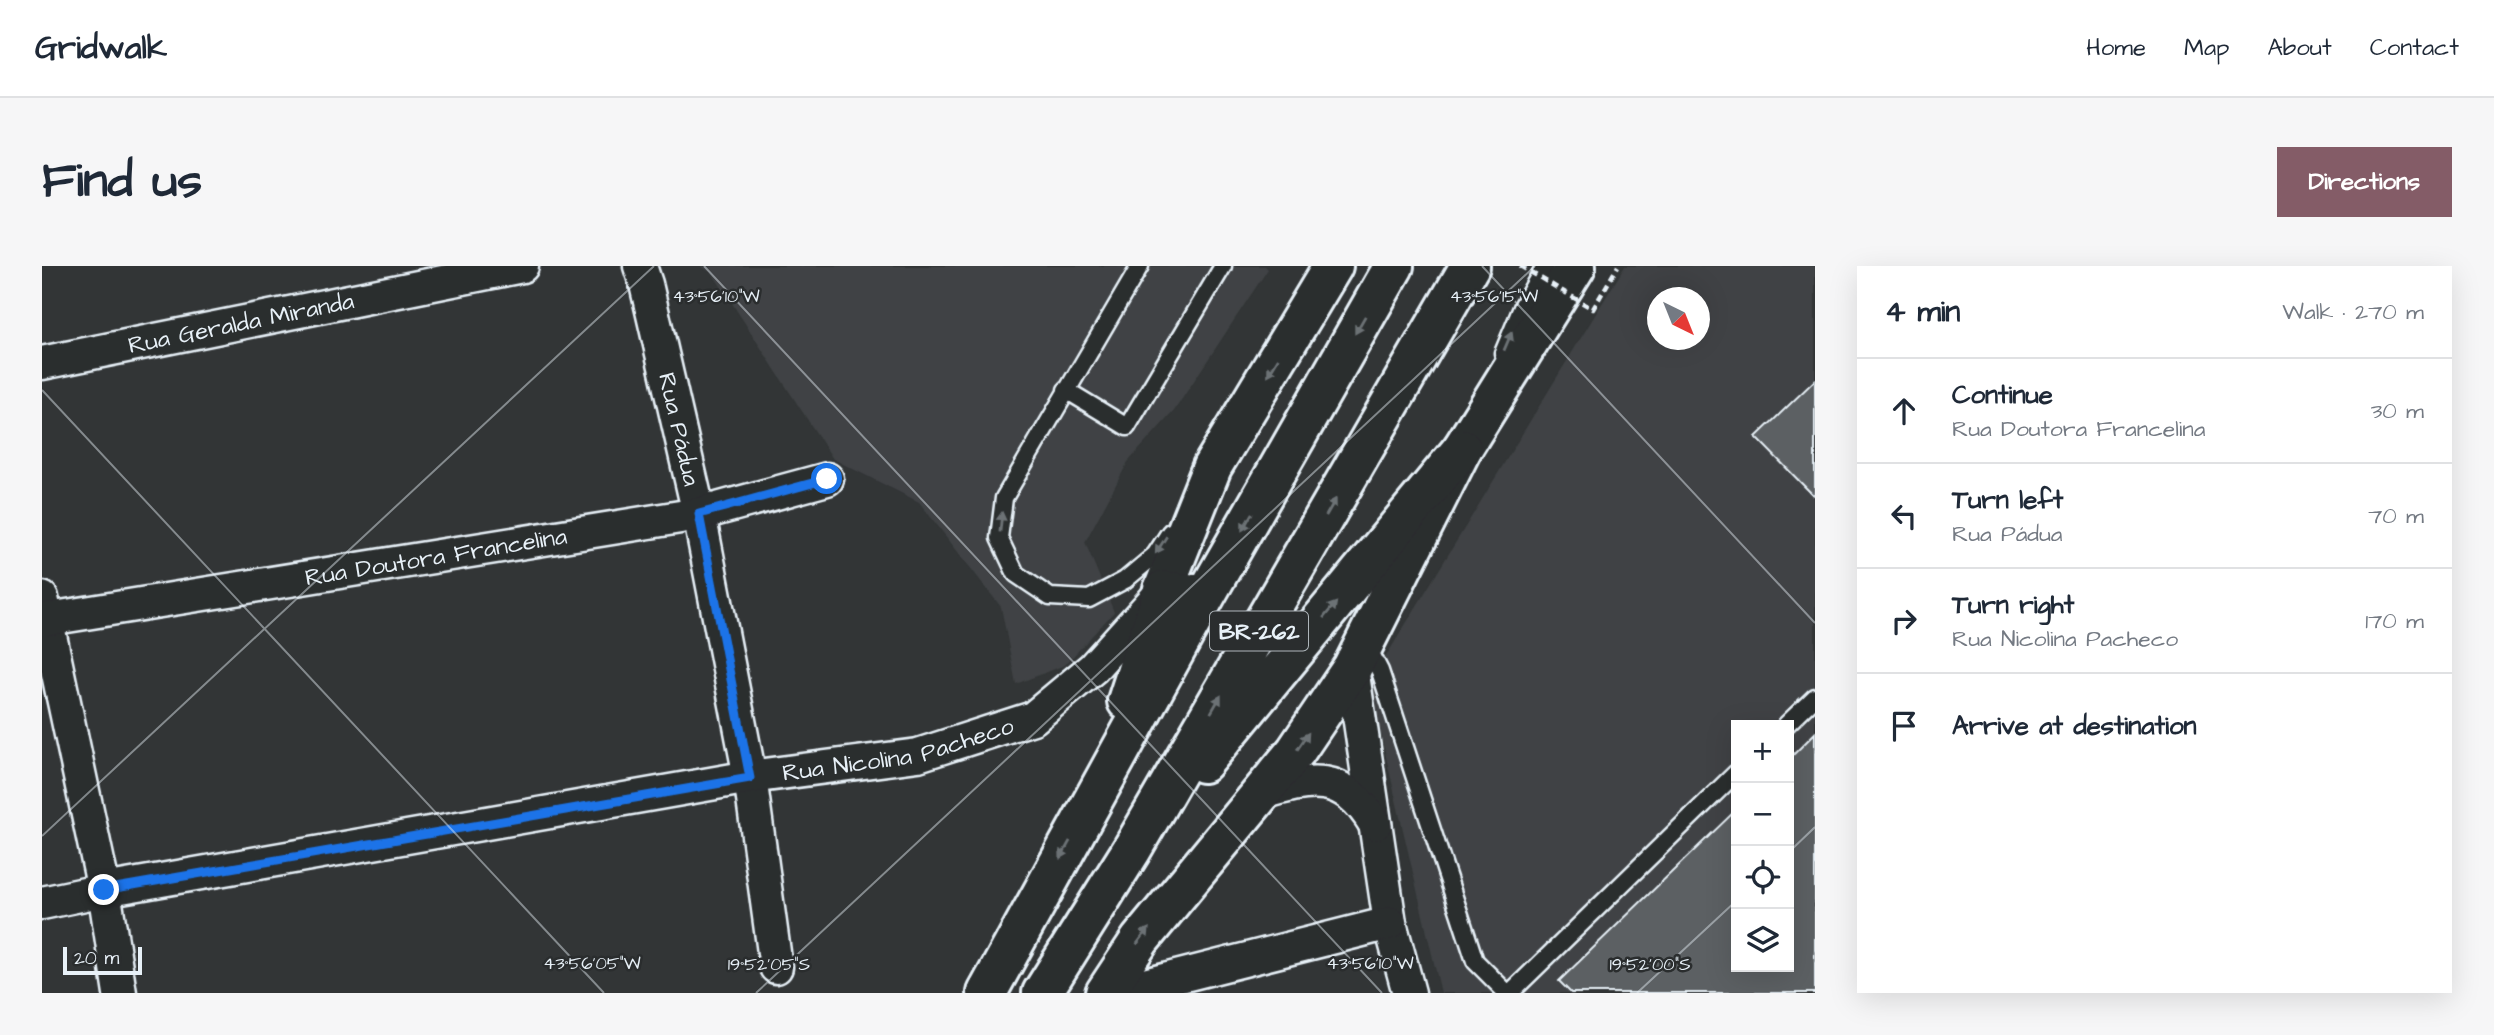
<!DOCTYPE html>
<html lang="en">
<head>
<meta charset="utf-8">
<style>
  :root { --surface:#fff; --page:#f6f6f7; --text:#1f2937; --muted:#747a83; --line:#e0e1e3; --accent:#845c67 }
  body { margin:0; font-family:"Architects Daughter",sans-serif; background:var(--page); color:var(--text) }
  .controls { position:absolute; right:21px; bottom:21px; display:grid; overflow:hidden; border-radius:0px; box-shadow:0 7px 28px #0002 }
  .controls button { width:63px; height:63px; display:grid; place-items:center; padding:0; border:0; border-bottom:2px solid var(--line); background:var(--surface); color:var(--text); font:35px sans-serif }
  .compass { position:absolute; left:1605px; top:21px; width:63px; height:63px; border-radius:50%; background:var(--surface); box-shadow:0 7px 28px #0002; rotate:137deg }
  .scale { position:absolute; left:21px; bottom:18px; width:79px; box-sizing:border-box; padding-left:7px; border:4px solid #e8f1f8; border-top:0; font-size:19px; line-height:24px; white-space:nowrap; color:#e8f1f8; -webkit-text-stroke:5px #2a2d2e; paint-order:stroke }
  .stop { position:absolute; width:21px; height:21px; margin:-16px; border:5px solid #1a73e8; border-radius:50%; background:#fff }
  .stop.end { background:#1a73e8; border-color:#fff; box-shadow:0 2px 7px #0008 }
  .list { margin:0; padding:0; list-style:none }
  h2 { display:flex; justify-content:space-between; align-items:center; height:91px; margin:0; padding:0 28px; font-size:30px }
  h2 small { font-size:23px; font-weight:400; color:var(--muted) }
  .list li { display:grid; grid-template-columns:46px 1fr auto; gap:21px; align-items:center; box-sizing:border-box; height:105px; padding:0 28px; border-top:2px solid var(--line) }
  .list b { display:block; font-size:26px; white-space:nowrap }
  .list p { margin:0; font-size:23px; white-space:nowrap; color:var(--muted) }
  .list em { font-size:23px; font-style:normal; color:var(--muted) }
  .icon { flex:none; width:38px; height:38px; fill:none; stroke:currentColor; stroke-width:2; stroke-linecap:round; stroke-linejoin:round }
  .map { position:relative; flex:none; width:1773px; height:727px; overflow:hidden; border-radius:0px }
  header { display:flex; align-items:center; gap:42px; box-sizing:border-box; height:98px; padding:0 35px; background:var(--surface); border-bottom:2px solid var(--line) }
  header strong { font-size:33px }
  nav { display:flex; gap:38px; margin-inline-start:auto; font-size:24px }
  .intro { display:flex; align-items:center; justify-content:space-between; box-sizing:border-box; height:168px; padding:0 42px }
  h1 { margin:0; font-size:49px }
  .button { padding:18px 32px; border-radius:0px; background:var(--accent); color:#fff; font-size:24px; font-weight:700 }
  main { display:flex; gap:42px; padding:0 42px }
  aside { flex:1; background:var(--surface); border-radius:0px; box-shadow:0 7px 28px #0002 }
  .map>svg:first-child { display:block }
  .built { fill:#3f4244; fill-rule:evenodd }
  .building { fill:#5c6063; stroke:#e8f1f8; stroke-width:2 }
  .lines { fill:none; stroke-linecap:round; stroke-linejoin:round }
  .service-casing { stroke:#e8f1f8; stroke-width:21 }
  .minor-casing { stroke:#e8f1f8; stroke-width:37 }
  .secondary-casing { stroke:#e8f1f8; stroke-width:44 }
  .motorway-casing { stroke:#e8f1f8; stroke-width:44 }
  .service { stroke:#2a2d2e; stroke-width:16 }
  .minor { stroke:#2a2d2e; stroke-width:32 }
  .secondary { stroke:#2a2d2e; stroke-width:38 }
  .motorway { stroke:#2a2d2e; stroke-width:38 }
  .path-bridge { stroke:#e8f1f8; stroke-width:4.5; stroke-dasharray:7 5; stroke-linecap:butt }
  .oneway { fill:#6c7275 }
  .route { stroke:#1a73e8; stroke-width:9 }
  .ticks { fill:none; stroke:#e8f1f8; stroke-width:2; stroke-opacity:0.45 }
  .labels { text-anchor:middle; stroke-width:5; stroke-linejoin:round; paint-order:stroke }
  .shield { fill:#2a2d2e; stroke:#afb6bb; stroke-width:2 }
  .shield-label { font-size:23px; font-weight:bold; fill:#e8f1f8 }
  .street-label { font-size:24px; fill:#e8f1f8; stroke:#2a2d2e }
  .ticks-label { font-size:18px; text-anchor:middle; fill:#e8f1f8; stroke:#2a2d2e; stroke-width:5; stroke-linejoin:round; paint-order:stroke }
</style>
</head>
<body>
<header>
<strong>Gridwalk</strong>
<nav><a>Home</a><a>Map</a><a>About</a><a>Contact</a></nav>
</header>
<div class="intro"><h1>Find us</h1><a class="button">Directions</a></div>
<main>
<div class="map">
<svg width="1773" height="727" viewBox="0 0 1773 727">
  <rect width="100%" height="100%" fill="#323536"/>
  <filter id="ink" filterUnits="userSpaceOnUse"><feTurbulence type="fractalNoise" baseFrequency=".0143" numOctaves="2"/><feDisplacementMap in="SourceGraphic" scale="14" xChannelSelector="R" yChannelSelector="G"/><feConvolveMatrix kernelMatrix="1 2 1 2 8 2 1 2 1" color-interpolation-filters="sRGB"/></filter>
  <g filter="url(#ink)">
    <!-- built -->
    <path class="built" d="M659 0H1223L1226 3 1132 145 1086 196 1043 276 1072 346 1023 399 974 418 959 341 877 236 791 193 671 8Z
      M1583 0H1773V727H1399L1327 418ZM1616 32H1658V74H1616ZM1694 459H1747V701H1694Z"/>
    <!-- building -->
    <path class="building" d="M1773 114V227L1771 229 1714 171Z
      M1773 467V727H1529L1517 715 1694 544V701H1747V493Z"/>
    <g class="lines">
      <defs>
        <path id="service" d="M1098 0 962 232 957 272 974 308 1008 331 1047 333 1083 314 1113 289 1128 266
          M1461 87 1481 39 1503 0
          M1024 124 1085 161 1181 0
          M1325 380 1338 405 1433 695 1465 727
          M1744 459 1773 431
          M1468 727 1694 507"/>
        <g id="minor">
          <path id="s1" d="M598 0 604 18 657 248 708 511 734 701"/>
          <path id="s2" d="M0 97 480 0"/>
          <path d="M0 332 62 624 78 727"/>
          <path id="s3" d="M0 354 657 248 785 213"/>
          <path d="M1310 402 1348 657 1367 727"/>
          <path d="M1217 528C1269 512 1301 505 1333 558"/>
          <path id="s4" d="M0 637 62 624 708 511 876 489 991 452 1051 402 1118 328"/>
          <path d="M1071 727 1348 657"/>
        </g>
        <path id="secondary" d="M1121 324 1170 201 1291 0
          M1063 727 1098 674 1254 485 1310 402 1420 183 1534 0"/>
        <path id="motorway" d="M1085 435 1121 324 1164 329
          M1161 497 1420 183
          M945 727 1164 329 1352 0
          M1000 727 1089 585 1428 0"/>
      </defs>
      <!-- service casing -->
      <use href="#service" class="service-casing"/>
      <!-- minor casing -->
      <use href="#minor" class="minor-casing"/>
      <!-- secondary casing -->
      <use href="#secondary" class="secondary-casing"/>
      <!-- motorway casing -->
      <use href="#motorway" class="motorway-casing"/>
      <!-- service -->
      <use href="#service" class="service"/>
      <!-- minor -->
      <use href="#minor" class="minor"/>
      <!-- secondary -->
      <use href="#secondary" class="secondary"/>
      <!-- motorway -->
      <use href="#motorway" class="motorway"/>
      <!-- path-bridge -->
      <path class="path-bridge" d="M1478 0 1551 43 1576 0"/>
    </g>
    <!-- one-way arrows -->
    <defs><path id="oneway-solid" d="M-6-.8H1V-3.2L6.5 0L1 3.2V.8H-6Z" transform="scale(1.75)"/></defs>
    <g class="oneway">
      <use href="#oneway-solid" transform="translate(1318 59) rotate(120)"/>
      <use href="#oneway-solid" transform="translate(1466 75) rotate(-67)"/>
      <use href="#oneway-solid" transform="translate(1231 101) rotate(121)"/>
      <use href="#oneway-solid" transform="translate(1289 241) rotate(-60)"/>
      <use href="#oneway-solid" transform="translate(959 256) rotate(-84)"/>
      <use href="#oneway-solid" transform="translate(1205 256) rotate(120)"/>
      <use href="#oneway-solid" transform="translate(1119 279) rotate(123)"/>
      <use href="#oneway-solid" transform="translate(1288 344) rotate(-50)"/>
      <use href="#oneway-solid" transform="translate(1174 438) rotate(-60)"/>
      <use href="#oneway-solid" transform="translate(1261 475) rotate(-56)"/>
      <use href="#oneway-solid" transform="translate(1023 584) rotate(119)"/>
      <use href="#oneway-solid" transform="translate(1101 670) rotate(-53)"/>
    </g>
  </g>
  <g class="lines" filter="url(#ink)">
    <!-- route -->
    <path class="route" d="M62 624 708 512 657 248 785 213"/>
  </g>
  <!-- ticks -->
  <path class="ticks" d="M662 0 1340 727M1440 0 1773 357M0 124 562 727M0 570 612 0M1747 586 1773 561M714 727 1493 0M1595 727 1694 635"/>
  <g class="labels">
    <!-- shield labels -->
    <rect class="shield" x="1168" y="345.5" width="98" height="39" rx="5"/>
    <g class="shield-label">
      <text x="1217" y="373">BR-262</text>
    </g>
    <!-- street labels -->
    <g class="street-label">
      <text dy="8" stroke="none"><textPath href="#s2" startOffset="203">Rua Geralda Miranda</textPath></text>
      <text dy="8" stroke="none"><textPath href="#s1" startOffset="168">Rua Pádua</textPath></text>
      <text dy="8" stroke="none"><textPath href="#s3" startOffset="399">Rua Doutora Francelina</textPath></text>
      <text dy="8" stroke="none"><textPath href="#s4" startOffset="870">Rua Nicolina Pacheco</textPath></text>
    </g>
  </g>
  <g class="ticks-label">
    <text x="674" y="36">43°56'10"W</text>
    <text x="1452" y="36">43°56'15"W</text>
    <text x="550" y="703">43°56'05"W</text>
    <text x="1328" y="703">43°56'10"W</text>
    <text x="727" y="704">19°52'05"S</text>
    <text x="1608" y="704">19°52'00"S</text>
  </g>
</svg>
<div class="controls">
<button>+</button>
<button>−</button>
<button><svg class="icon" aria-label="locate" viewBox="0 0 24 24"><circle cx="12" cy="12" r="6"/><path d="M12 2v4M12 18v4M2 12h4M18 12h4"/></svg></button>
<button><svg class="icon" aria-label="layers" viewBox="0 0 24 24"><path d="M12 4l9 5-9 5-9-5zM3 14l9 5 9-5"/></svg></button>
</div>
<svg class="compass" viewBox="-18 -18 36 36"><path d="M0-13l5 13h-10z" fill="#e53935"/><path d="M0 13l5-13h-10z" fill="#747a83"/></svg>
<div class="scale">20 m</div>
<div class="stop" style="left:785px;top:213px"></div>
<div class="stop end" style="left:62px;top:624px"></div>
</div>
<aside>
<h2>4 min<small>Walk · 270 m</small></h2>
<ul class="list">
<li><svg class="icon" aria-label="ahead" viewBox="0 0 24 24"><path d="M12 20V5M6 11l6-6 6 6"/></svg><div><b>Continue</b><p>Rua Doutora Francelina</p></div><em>30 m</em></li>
<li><svg class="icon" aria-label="left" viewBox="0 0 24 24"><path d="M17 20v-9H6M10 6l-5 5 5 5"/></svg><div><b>Turn left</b><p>Rua Pádua</p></div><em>70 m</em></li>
<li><svg class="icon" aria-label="right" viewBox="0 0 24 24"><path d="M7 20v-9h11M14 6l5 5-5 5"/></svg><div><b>Turn right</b><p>Rua Nicolina Pacheco</p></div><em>170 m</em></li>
<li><svg class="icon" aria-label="arrive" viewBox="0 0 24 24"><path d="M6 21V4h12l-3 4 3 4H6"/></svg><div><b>Arrive at destination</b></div></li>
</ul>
</aside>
</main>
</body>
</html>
